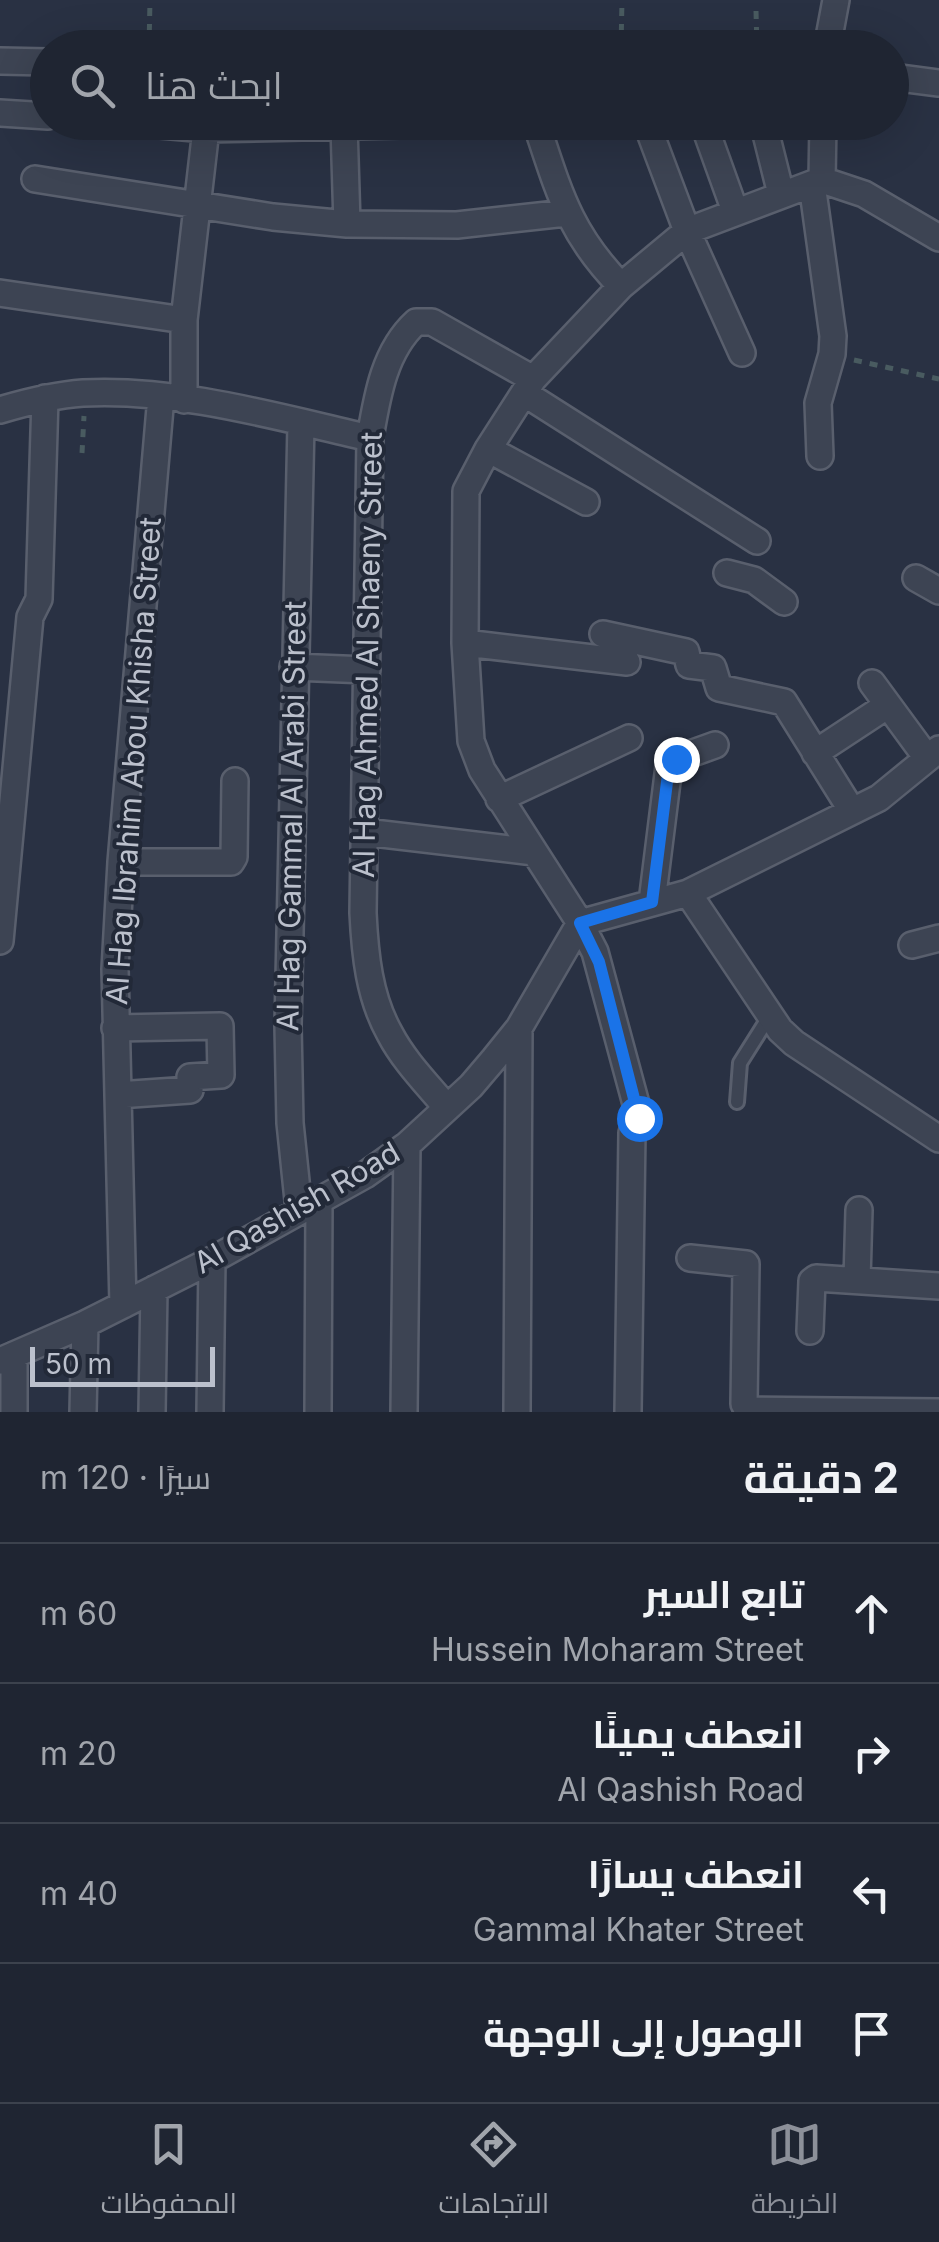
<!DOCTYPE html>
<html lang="ar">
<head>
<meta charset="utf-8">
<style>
  :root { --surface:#1f2532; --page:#2c313e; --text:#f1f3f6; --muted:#a1a5ac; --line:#3c424d; --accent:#8c9099 }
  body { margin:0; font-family:Inter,Cairo,sans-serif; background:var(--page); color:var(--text); direction:rtl }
  .scale { position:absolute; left:30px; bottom:25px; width:185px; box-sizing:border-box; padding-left:10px; border:5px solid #bbc0cc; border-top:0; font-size:28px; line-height:35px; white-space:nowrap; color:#bbc0cc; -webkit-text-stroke:8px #222938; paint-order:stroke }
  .stop { position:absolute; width:30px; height:30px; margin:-22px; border:8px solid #1a73e8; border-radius:50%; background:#fff }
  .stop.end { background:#1a73e8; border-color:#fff; box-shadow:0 2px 10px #0008 }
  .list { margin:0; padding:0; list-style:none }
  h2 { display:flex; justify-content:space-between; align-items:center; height:130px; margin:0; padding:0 40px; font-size:42px }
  h2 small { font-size:32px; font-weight:400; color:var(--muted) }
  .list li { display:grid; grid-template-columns:65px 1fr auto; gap:30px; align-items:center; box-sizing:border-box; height:140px; padding:0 40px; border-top:2px solid var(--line) }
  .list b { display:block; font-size:38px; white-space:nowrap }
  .list p { margin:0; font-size:32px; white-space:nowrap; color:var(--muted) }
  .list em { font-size:32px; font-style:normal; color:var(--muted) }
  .icon { flex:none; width:55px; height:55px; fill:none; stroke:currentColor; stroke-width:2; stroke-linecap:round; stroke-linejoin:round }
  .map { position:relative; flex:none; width:939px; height:1412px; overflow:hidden; direction:ltr }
  .search { position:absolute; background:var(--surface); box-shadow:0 10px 40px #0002; left:30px; right:30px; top:30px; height:110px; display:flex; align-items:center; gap:25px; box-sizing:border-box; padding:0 35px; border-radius:55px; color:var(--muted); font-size:38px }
  .sheet { height:690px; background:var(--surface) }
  nav { display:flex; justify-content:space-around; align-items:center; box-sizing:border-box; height:140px; border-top:2px solid var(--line); background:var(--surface); font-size:28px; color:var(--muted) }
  nav a { display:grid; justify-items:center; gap:5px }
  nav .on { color:var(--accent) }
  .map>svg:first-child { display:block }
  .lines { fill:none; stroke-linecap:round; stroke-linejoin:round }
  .lane-casing { stroke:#595f6d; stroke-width:18 }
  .street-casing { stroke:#595f6d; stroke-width:30 }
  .path { stroke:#495b60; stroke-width:5; stroke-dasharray:8 8; stroke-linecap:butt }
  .lane { stroke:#3d4453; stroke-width:12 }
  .street { stroke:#3d4453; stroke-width:25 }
  .route { stroke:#1a73e8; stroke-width:12 }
  .labels { text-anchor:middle; stroke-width:8; stroke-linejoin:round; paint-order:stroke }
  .street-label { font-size:30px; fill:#bbc0cc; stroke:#222938 }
</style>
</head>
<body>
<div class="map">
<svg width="939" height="1412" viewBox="0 0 939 1412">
  <rect width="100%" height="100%" fill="#293143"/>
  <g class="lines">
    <defs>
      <path id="lane" d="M737 1102 740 1063 769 1017"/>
      <path id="street" d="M827 48 836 0
        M0 61 48 62
        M892 77 939 83
        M0 113 48 116
        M126 122 206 129 541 122
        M646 122 687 231 742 353
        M703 122 735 211
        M763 122 781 194
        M536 123C559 192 569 233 621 286
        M344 126 347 224
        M35 179 273 217 347 224 457 225 566 213
        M822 180 823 122
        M812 184 833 336 832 354 818 403 820 456
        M0 293 184 320
        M524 393 757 541
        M184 400V320L206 129
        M0 410C27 402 54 395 83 393 178 388 277 417 370 438
        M488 449 586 502
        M727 573 754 580 784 602
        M916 578 939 591
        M603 634 686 652 689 665 713 668 719 688 784 702 852 811
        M465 643 627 662
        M293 667 367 670
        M872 683 927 758
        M815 753 888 705
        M499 799 629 738
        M365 832 534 852
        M121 862H231L234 857 235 781
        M688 893 780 1030 794 1043 939 1139
        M652 902 669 766 676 759 715 745
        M0 941 30 617 39 599 45 398
        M912 945 939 938
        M115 1028 220 1026 221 1075 190 1077V1090L118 1095
        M447 1108C428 1085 404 1061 390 1034 369 997 365 954 363 913L370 438C377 397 384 351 416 322H432L533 379
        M299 1210 290 1123 288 1026 301 423
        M690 1258 746 1264 744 1404 749 1410 939 1412
        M857 1280 859 1210
        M123 1305 115 969 121 862 161 396
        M810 1331 812 1281 816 1278 939 1286
        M14 1355V1412
        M0 1361 85 1324 212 1260 365 1175 407 1145 471 1086 494 1059 519 1028 580 923 688 893 879 798 939 749
        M83 1412 85 1324
        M152 1412 154 1289
        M210 1412 212 1260
        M318 1412 319 1200
        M404 1412 407 1145
        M517 1412 519 1028
        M628 1412 632 1133 639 1115 595 952 580 923 482 770 471 741 465 643 466 491 488 449 533 379 621 286 687 231 822 180 864 194 939 238"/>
    </defs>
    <!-- lane casing -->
    <use href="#lane" class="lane-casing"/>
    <!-- street casing -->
    <use href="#street" class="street-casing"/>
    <!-- path -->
    <path class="path" d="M756 11 757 48
      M149 48 150 0
      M621 48 622 0
      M854 360 939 379
      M82 453 84 416"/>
    <!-- lane -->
    <use href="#lane" class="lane"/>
    <!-- street -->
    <use href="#street" class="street"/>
  </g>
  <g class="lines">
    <!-- route -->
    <path class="route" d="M639 1118 599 962 580 923 652 902 669 766 676 759"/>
  </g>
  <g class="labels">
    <!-- street labels -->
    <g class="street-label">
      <text transform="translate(368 655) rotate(-89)" y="10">Al Hag Ahmed Al Shaeny Street</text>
      <text transform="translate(134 761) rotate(-86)" y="10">Al Hag Ibrahim Abou Khisha Street</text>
      <text transform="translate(292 816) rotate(-89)" y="10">Al Hag Gammal Al Arabi Street</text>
      <text transform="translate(297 1208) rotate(-30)" y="10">Al Qashish Road</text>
    </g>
  </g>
</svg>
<div class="scale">50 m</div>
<div class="stop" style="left:639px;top:1118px"></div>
<div class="stop end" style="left:676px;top:759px"></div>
<div class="search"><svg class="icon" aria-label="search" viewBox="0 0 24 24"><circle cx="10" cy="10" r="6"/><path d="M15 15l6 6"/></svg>ابحث هنا</div>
</div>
<section class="sheet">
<h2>2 دقيقة<small>سيرًا · 120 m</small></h2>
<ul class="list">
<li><svg class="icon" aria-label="ahead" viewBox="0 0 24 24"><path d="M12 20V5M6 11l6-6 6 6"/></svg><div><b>تابع السير</b><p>Hussein Moharam Street</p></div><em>60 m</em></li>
<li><svg class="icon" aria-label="right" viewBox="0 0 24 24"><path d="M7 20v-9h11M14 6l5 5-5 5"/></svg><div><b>انعطف يمينًا</b><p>Al Qashish Road</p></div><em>20 m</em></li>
<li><svg class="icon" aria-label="left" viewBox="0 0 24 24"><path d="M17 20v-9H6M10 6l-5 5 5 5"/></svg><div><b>انعطف يسارًا</b><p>Gammal Khater Street</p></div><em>40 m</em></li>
<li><svg class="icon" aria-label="arrive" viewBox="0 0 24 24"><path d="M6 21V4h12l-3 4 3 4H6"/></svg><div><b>الوصول إلى الوجهة</b></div></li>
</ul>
</section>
<nav>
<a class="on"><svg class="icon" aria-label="map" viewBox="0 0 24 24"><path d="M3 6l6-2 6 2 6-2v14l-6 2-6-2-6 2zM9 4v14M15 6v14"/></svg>الخريطة</a>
<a><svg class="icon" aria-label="directions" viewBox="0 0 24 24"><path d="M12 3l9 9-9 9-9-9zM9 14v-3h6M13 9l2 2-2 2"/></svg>الاتجاهات</a>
<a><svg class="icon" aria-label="saved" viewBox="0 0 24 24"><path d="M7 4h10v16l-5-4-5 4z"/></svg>المحفوظات</a>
</nav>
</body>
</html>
